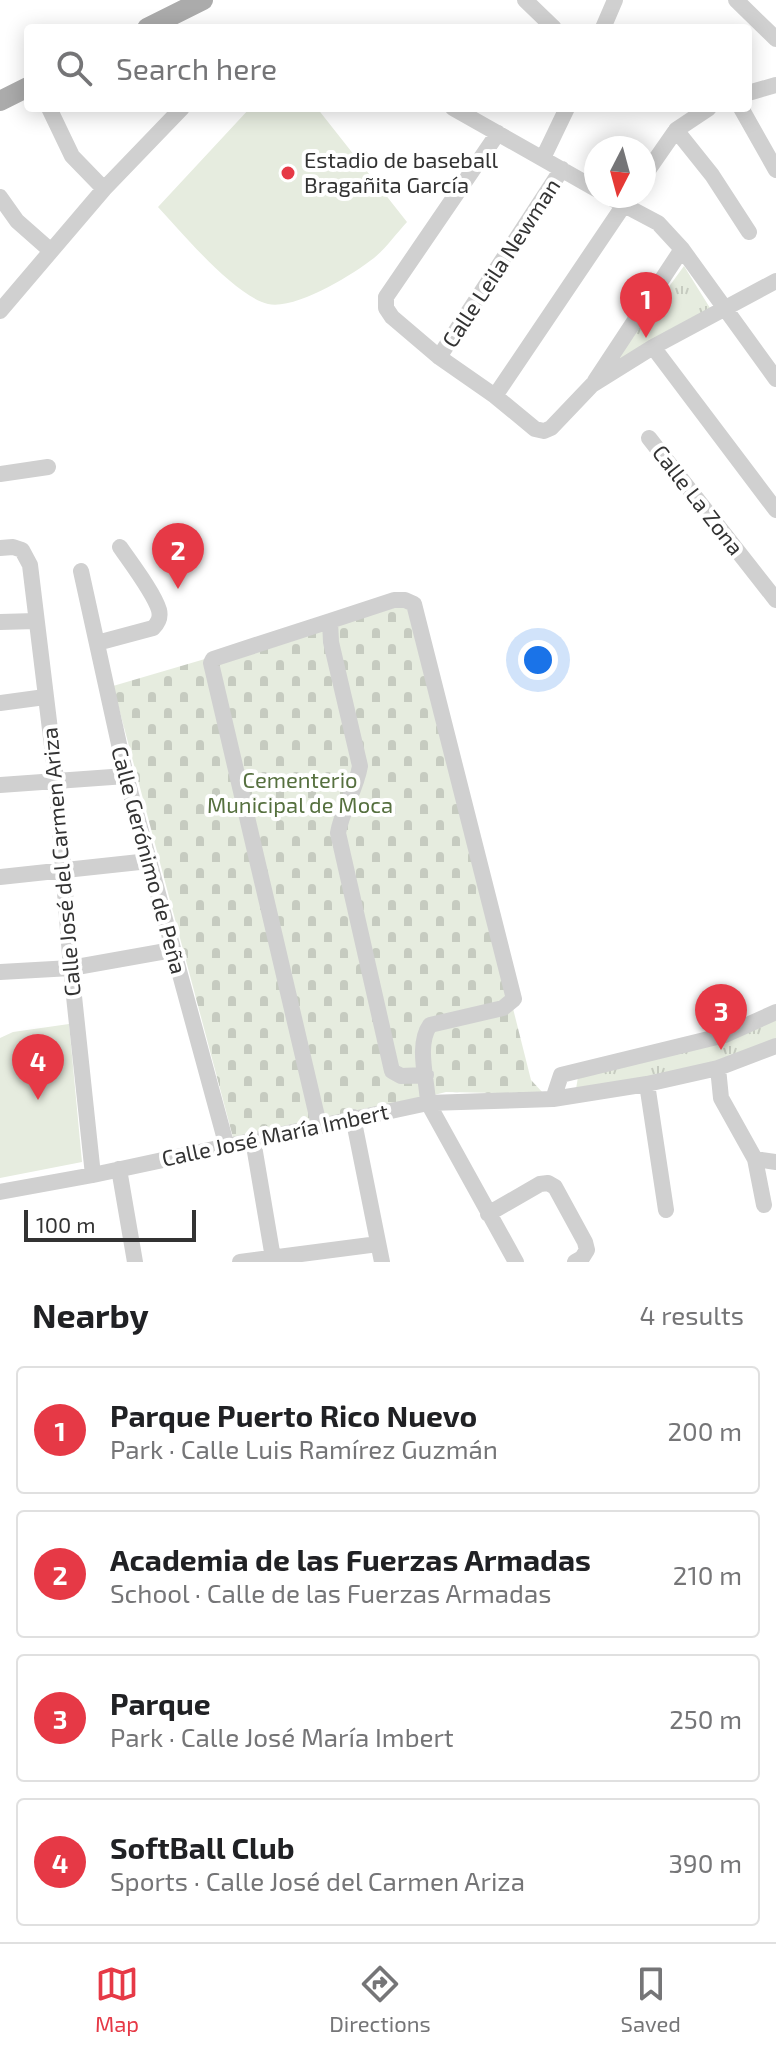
<!DOCTYPE html>
<html lang="en">
<head>
<meta charset="utf-8">
<style>
  :root { --surface:#fff; --page:#f6f6f6; --text:#202124; --muted:#757577; --line:#e0e0e0; --accent:#e63946 }
  body { margin:0; font-family:"Exo 2",sans-serif; background:var(--page); color:var(--text) }
  .compass { position:absolute; left:584px; top:136px; width:72px; height:72px; border-radius:50%; background:var(--surface); box-shadow:0 4px 20px #0003; rotate:186deg }
  .scale { position:absolute; left:24px; bottom:20px; width:172px; box-sizing:border-box; padding-left:8px; border:4px solid #333; border-top:0; font-size:22px; line-height:28px; white-space:nowrap; color:#333; -webkit-text-stroke:6px #fff; paint-order:stroke }
  .you { position:absolute; left:538px; top:660px; width:28px; height:28px; margin:-20px; border:6px solid #fff; border-radius:50%; background:#1a73e8; box-shadow:0 0 0 12px #1a73e833 }
  .badge { display:grid; place-items:center; width:52px; height:52px; border-radius:50%; background:var(--accent); color:#fff; font-size:26px; font-weight:700 }
  .pin { position:absolute; translate:-50% -66px; filter:drop-shadow(0 2px 4px #0008) }
  .pin::after { content:''; position:absolute; top:42px; width:28px; height:24px; background:inherit; clip-path:polygon(0 0,100% 0,50% 100%) }
  .list { margin:0; padding:0; list-style:none }
  h2 { display:flex; justify-content:space-between; align-items:center; height:104px; margin:0; padding:0 32px; font-size:34px }
  h2 small { font-size:26px; font-weight:400; color:var(--muted) }
  .list li { display:grid; grid-template-columns:52px 1fr auto; gap:24px; align-items:center; box-sizing:border-box; height:128px; margin:0 16px 16px; padding:0 16px; border:2px solid var(--line); border-radius:8px }
  .list b { display:block; font-size:30px; white-space:nowrap }
  .list p { margin:0; font-size:26px; white-space:nowrap; color:var(--muted) }
  .list em { font-size:26px; font-style:normal; color:var(--muted) }
  .icon { flex:none; width:44px; height:44px; fill:none; stroke:currentColor; stroke-width:2; stroke-linecap:round; stroke-linejoin:round }
  .map { position:relative; flex:none; width:776px; height:1262px; overflow:hidden }
  .search { position:absolute; background:var(--surface); box-shadow:0 4px 20px #0003; left:24px; right:24px; top:24px; height:88px; display:flex; align-items:center; gap:20px; box-sizing:border-box; padding:0 28px; border-radius:8px; color:var(--muted); font-size:30px }
  .sheet { height:680px; background:var(--surface) }
  nav { display:flex; justify-content:space-around; align-items:center; box-sizing:border-box; height:112px; border-top:2px solid var(--line); background:var(--surface); font-size:22px; color:var(--muted) }
  nav a { display:grid; justify-items:center; gap:4px }
  nav .on { color:var(--accent) }
  .map>svg:first-child { display:block }
  .grass { fill:#e6ecdf }
  .cemetery { fill:url(#cemetery-stones) }
  .park { fill:url(#park-tufts) }
  .lines { fill:none; stroke-linecap:round; stroke-linejoin:round }
  .minor { stroke:#d0d0d0; stroke-width:16 }
  .major { stroke:#ababab; stroke-width:20 }
  .poi-dot { fill:#e63946; stroke:#fff; stroke-width:3 }
  .labels { text-anchor:middle; stroke-width:8; stroke-linejoin:round; paint-order:stroke }
  .poi-label { font-size:22px; fill:#333; stroke:#fff; text-anchor:start }
  .street-label { font-size:22px; fill:#333; stroke:#fff }
  .park-label { font-size:22px; fill:#56703f; stroke:#fff }
</style>
</head>
<body>
<div class="map">
<svg width="776" height="1262" viewBox="0 0 776 1262">
  <defs>
    <pattern id="cemetery-stones" width="16" height="16" patternUnits="userSpaceOnUse" patternTransform="scale(2)"><rect width="16" height="16" fill="#e6ecdf"/><path d="M2 7V4a2 2 0 0 1 4 0v3zM10 15v-3a2 2 0 0 1 4 0v3z" fill="#c6cbc0"/></pattern>
    <pattern id="park-tufts" width="24" height="20" patternUnits="userSpaceOnUse" patternTransform="scale(2)"><rect width="24" height="20" fill="#e6ecdf"/><path d="M3 7l-1-3M5 7V3M7 7l1-3M15 17l-1-3M17 17v-4M19 17l1-3" fill="none" stroke="#c6cbc0"/></pattern>
  </defs>
  <rect width="100%" height="100%" fill="#fff"/>
  <!-- grass -->
  <path class="grass" d="M250 108H317L407 222C396 234 386 248 374 258 352 275 296 310 268 304 235 296 182 233 158 207Z
    M69 1024 82 1162 0 1178V1038L13 1032Z"/>
  <!-- cemetery -->
  <path class="cemetery" d="M410 599 531 1080 544 1094 446 1092 235 1145 113 686Z"/>
  <!-- park -->
  <path class="park" d="M684 266 710 308 609 369Z
    M776 1019V1041L729 1058 575 1095 578 1077Z"/>
  <g class="lines">
    <!-- minor -->
    <path class="minor" d="M525 0 554 28
      M736 0 776 39
      M603 28 615 0
      M748 93 776 85
      M49 108 72 156 104 189
      M453 108 596 189
      M741 108 776 170
      M676 130 712 175 749 232
      M498 133 386 297V308L392 317 439 357 495 396 535 429 544 431 551 428 592 385 653 347 776 281
      M543 158 567 108
      M644 176 676 130 709 108
      M607 196 658 223 682 249 776 379
      M0 197 17 221 51 251
      M0 311 104 189 182 108
      M653 347 776 510
      M439 357 562 169
      M595 381 682 249
      M495 396 630 196
      M649 438 776 600
      M0 474 48 467
      M0 548 13 547 22 550 30 565 56 779 71 968 93 1175
      M81 571 126 776 227 1147
      M0 622 36 621
      M97 643 153 628C158 623 161 618 159 610 154 593 131 563 120 547
      M0 703 45 697
      M0 785 126 776
      M0 877 149 861
      M0 972 71 968 172 950
      M718 1068 721 1098 755 1159 764 1205
      M426 1075 401 1076 392 1071 338 833C342 809 356 790 360 766L331 642 330 621 394 600H405L414 604 514 999 503 1008 430 1025C416 1045 427 1079 428 1103L516 1262
      M647 1084 666 1210
      M553 1099 561 1075 725 1035 776 1012
      M353 1117 382 1262
      M319 1125 211 663 213 659 330 621
      M253 1140 273 1258
      M755 1159 776 1162
      M119 1169 135 1262
      M0 1192 93 1175 428 1103 553 1099 647 1084 718 1068 776 1046
      M488 1214 540 1184 548 1183 555 1187 585 1242 587 1250 582 1258 575 1262
      M240 1262 378 1244"/>
    <!-- major -->
    <path class="major" d="M147 28 203 0
      M0 101 28 87"/>
  </g>
  <!-- markers -->
  <circle class="poi-dot" cx="288" cy="173" r="8"/>
  <g class="labels">
    <!-- poi labels -->
    <g class="poi-label">
      <text x="304" y="168">Estadio de baseball<tspan x="304" dy="25">Bragañita García</tspan></text>
    </g>
    <!-- street labels -->
    <g class="street-label">
      <text transform="translate(501 263) rotate(-57)" y="8">Calle Leila Newman</text>
      <text transform="translate(698 500) rotate(52)" y="8">Calle La Zona</text>
      <text transform="translate(149 860) rotate(75)" y="8">Calle Gerónimo de Peña</text>
      <text transform="translate(61 862) rotate(-95)" y="8">Calle José del Carmen Ariza</text>
      <text transform="translate(275 1135) rotate(-12)" y="8">Calle José María Imbert</text>
    </g>
    <!-- park labels -->
    <g class="park-label">
      <text x="300" y="788">Cementerio<tspan x="300" dy="25">Municipal de Moca</tspan></text>
    </g>
  </g>
</svg>
<svg class="compass" viewBox="-18 -18 36 36"><path d="M0-13l5 13h-10z" fill="#e53935"/><path d="M0 13l5-13h-10z" fill="#757577"/></svg>
<div class="scale">100 m</div>
<div class="you"></div>
<div class="pin badge" style="left:646px;top:338px">1</div>
<div class="pin badge" style="left:178px;top:589px">2</div>
<div class="pin badge" style="left:721px;top:1050px">3</div>
<div class="pin badge" style="left:38px;top:1100px">4</div>
<div class="search"><svg class="icon" aria-label="search" viewBox="0 0 24 24"><circle cx="10" cy="10" r="6"/><path d="M15 15l6 6"/></svg>Search here</div>
</div>
<section class="sheet">
<h2>Nearby<small>4 results</small></h2>
<ul class="list">
<li><span class="badge">1</span><div><b>Parque Puerto Rico Nuevo</b><p>Park · Calle Luis Ramírez Guzmán</p></div><em>200 m</em></li>
<li><span class="badge">2</span><div><b>Academia de las Fuerzas Armadas</b><p>School · Calle de las Fuerzas Armadas</p></div><em>210 m</em></li>
<li><span class="badge">3</span><div><b>Parque</b><p>Park · Calle José María Imbert</p></div><em>250 m</em></li>
<li><span class="badge">4</span><div><b>SoftBall Club</b><p>Sports · Calle José del Carmen Ariza</p></div><em>390 m</em></li>
</ul>
</section>
<nav>
<a class="on"><svg class="icon" aria-label="map" viewBox="0 0 24 24"><path d="M3 6l6-2 6 2 6-2v14l-6 2-6-2-6 2zM9 4v14M15 6v14"/></svg>Map</a>
<a><svg class="icon" aria-label="directions" viewBox="0 0 24 24"><path d="M12 3l9 9-9 9-9-9zM9 14v-3h6M13 9l2 2-2 2"/></svg>Directions</a>
<a><svg class="icon" aria-label="saved" viewBox="0 0 24 24"><path d="M7 4h10v16l-5-4-5 4z"/></svg>Saved</a>
</nav>
</body>
</html>
